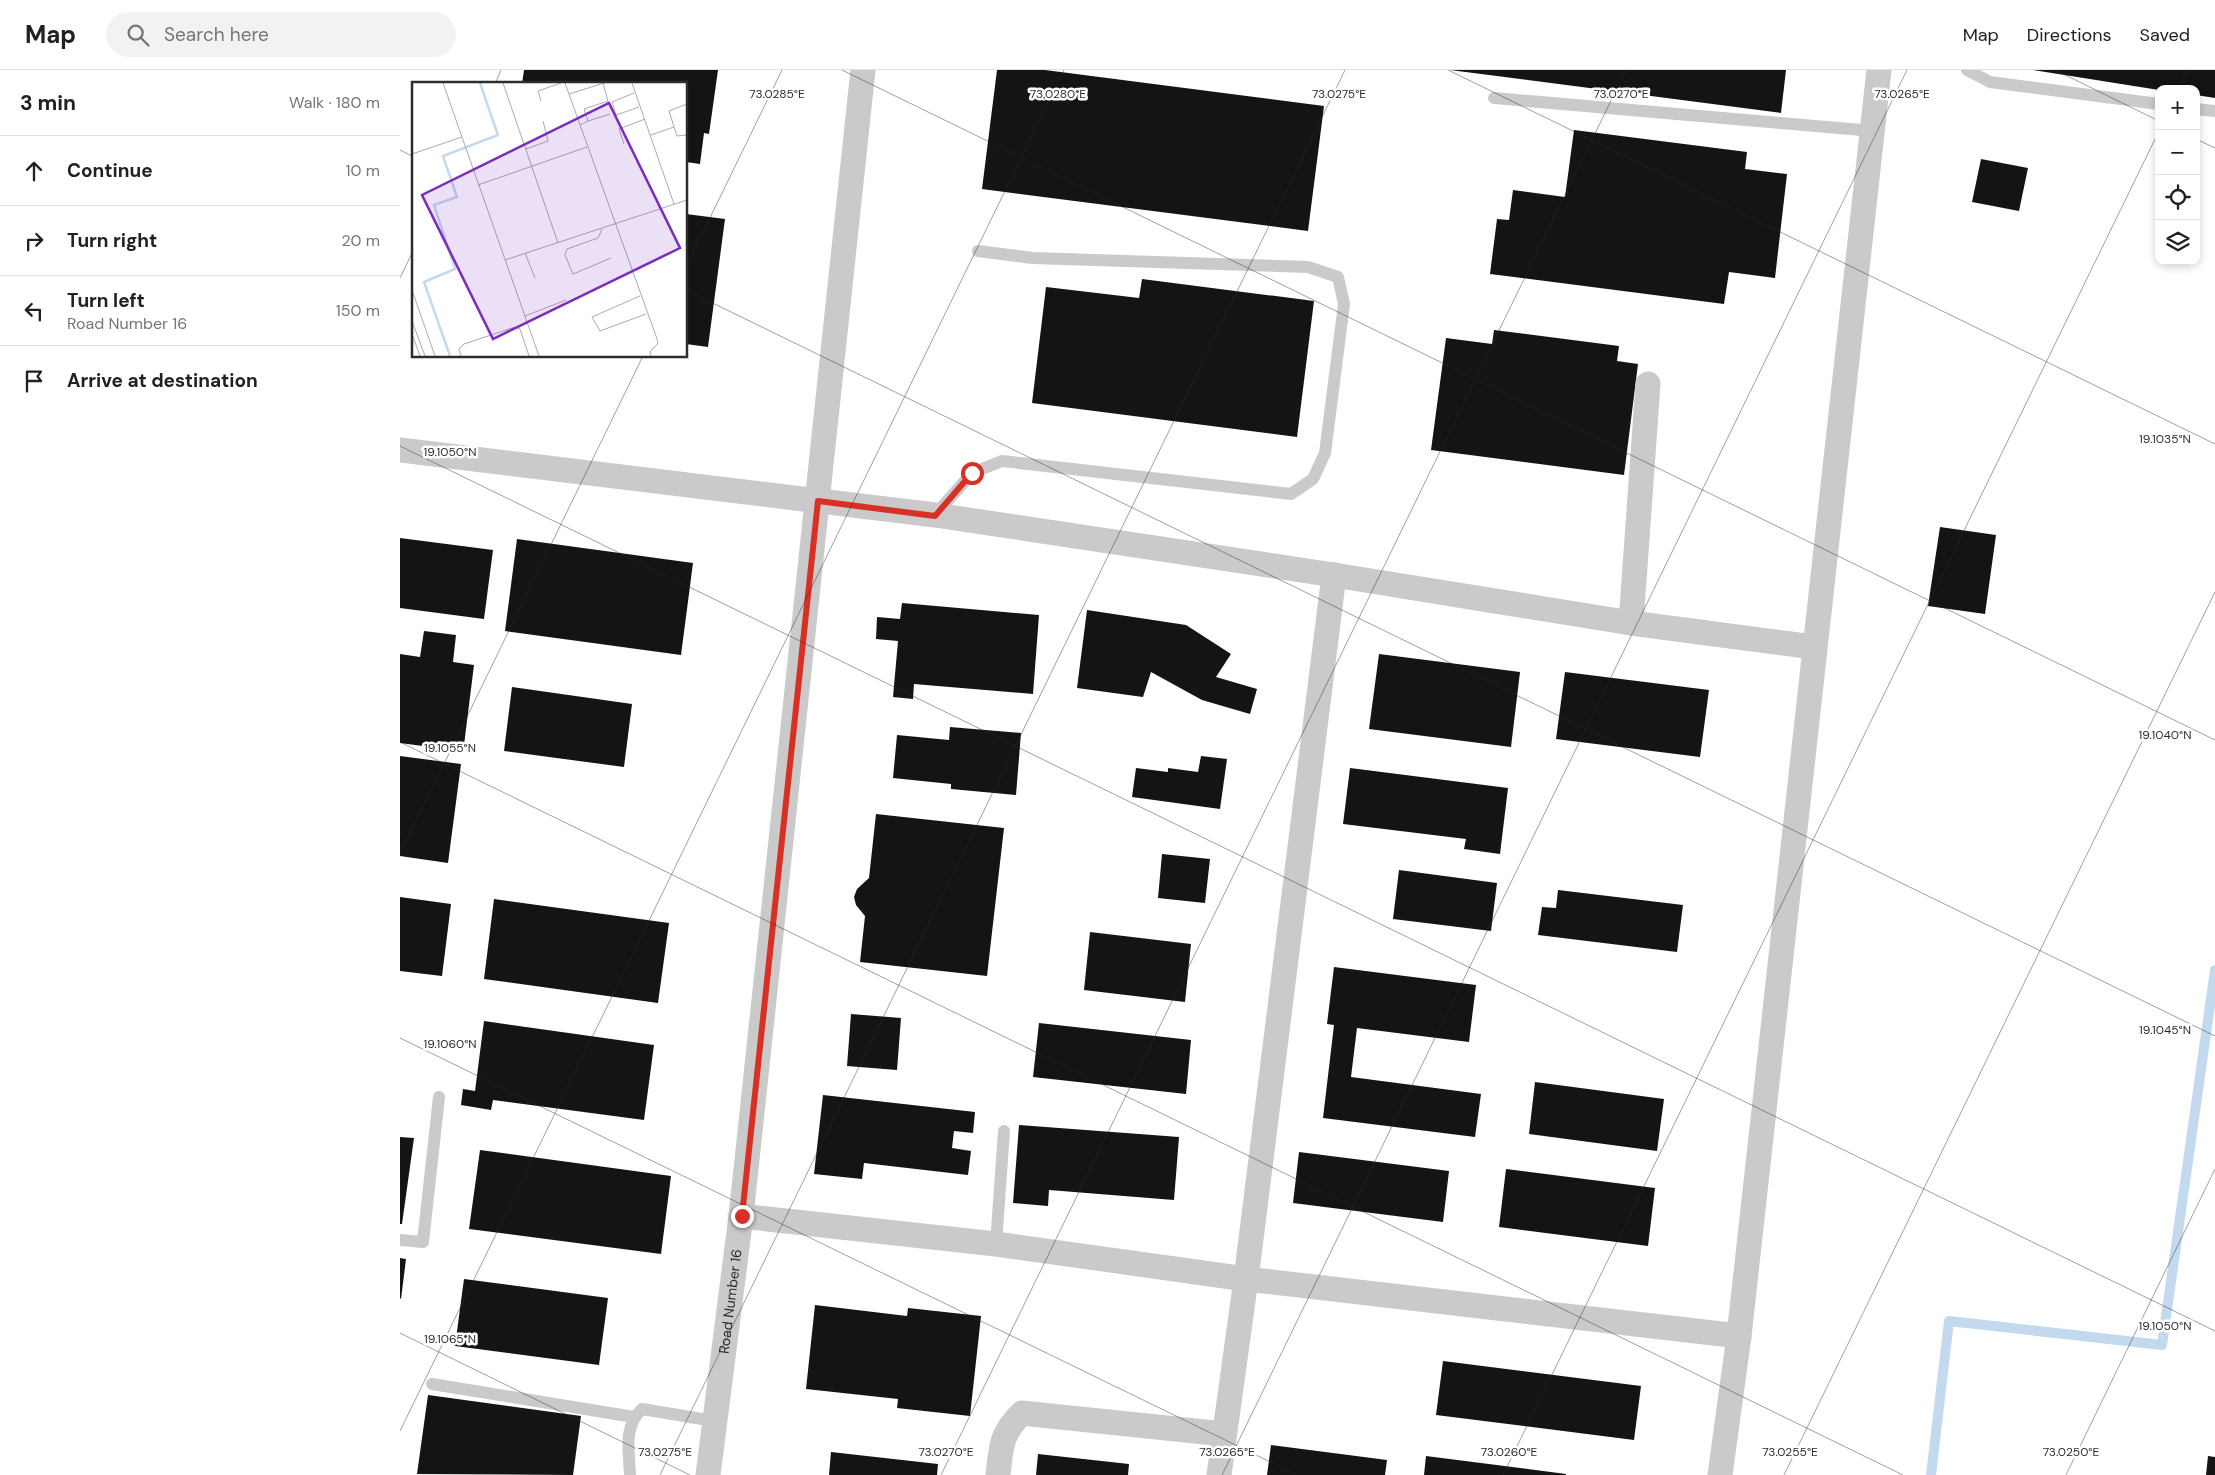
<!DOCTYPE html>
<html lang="en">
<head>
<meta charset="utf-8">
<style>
  :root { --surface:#fff; --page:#f2f2f2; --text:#202124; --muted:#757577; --line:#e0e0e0 }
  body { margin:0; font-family:"DM Sans",sans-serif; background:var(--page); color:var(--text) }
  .controls { position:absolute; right:15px; top:15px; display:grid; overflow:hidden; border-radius:10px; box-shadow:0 2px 8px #0003 }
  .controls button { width:45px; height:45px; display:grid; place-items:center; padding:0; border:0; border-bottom:1px solid var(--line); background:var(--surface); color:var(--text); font:25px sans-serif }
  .stop { position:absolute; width:15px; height:15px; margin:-11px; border:4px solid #d93025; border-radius:50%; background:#fff }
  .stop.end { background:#d93025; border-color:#fff; box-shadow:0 1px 5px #0008 }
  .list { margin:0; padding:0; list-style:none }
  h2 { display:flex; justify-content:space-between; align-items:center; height:65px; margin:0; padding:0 20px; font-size:21px }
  h2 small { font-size:16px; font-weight:400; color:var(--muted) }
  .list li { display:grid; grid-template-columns:32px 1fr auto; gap:15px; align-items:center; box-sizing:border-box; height:70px; padding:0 20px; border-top:1px solid var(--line) }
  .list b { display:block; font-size:19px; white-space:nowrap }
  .list p { margin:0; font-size:16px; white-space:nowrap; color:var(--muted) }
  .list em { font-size:16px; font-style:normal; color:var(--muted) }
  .icon { flex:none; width:28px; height:28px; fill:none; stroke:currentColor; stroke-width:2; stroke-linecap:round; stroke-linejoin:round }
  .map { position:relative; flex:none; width:1815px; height:1405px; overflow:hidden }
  header { display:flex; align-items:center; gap:30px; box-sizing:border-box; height:70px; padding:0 25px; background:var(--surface); border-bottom:1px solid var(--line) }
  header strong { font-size:24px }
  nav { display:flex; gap:28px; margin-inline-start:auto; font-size:18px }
  .search { width:350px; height:45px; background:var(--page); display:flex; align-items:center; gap:12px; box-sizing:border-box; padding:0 18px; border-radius:28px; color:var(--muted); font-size:19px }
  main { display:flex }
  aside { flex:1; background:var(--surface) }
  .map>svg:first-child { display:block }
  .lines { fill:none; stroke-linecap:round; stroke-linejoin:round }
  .stream { stroke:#c3d9ee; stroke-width:10 }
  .building { fill:#141414 }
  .service { stroke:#cacaca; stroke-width:12 }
  .minor { stroke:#cacaca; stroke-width:25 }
  .route { stroke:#d93025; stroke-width:6 }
  .ticks { fill:none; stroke:#2d2d2d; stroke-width:1; stroke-opacity:0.45 }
  .labels { text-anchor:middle; stroke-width:5; stroke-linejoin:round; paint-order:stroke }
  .street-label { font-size:14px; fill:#2d2d2d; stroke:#fff }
  .inset-river { fill:none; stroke:#c3d9ee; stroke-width:2.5 }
  .inset-road { fill:none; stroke:#ababab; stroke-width:1 }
  .view { fill:#7b2cbf; fill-opacity:0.15; stroke:#7b2cbf; stroke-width:2.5 }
  .inset-edge { fill:none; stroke:#2d2d2d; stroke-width:2.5 }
  .ticks-label { font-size:12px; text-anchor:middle; fill:#2d2d2d; stroke:#fff; stroke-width:5; stroke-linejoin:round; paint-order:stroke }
</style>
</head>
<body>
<header>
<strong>Map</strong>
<div class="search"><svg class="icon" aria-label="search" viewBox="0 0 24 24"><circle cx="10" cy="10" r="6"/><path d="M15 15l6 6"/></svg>Search here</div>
<nav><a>Map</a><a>Directions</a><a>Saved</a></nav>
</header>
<main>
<aside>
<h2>3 min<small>Walk · 180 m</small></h2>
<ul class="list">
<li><svg class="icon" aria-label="ahead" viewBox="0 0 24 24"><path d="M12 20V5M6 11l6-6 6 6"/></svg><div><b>Continue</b></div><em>10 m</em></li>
<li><svg class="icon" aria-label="right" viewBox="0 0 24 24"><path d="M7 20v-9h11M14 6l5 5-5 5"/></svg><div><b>Turn right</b></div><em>20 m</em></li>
<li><svg class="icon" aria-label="left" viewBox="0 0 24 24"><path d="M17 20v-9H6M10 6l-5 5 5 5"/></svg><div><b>Turn left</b><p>Road Number 16</p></div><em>150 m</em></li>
<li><svg class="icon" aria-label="arrive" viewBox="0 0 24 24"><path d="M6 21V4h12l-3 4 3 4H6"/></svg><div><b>Arrive at destination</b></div></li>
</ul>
</aside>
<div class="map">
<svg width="1815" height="1405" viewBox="0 0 1815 1405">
  <rect width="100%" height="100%" fill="#fff"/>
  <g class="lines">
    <!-- stream -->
    <path class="stream" d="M1531 1405 1549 1251 1762 1275 1815 900"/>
  </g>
  <!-- building -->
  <path class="building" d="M124 0H318L309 64 304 63 300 94 286 92V14H122Z
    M597 0H645L924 36 908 161 582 119Z
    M1050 0H1386L1381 43Z
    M1633 0H1815V28L1796 25V19L1759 20Z
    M1174 60 1347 82 1345 99 1387 104 1375 208 1329 202 1324 234 1090 204 1097 149 1109 150 1113 120 1165 127Z
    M1581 89 1628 98 1619 141 1572 132Z
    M286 144 325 149 308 277 286 274Z
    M742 209 914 231 897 367 632 333 646 217 739 228Z
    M1094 260 1219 276 1217 291 1238 294 1224 405 1031 380 1046 268 1092 274Z
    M1540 457 1596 465 1585 544 1528 536Z
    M0 468 93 480 84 549 0 538Z
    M117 469 293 493 281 585 105 561Z
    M502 533 639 545 633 624 514 614 513 629 493 627 498 571 476 569 477 547 500 549Z
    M687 540 786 555 831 584 816 607 857 619 850 644 802 630 751 602 743 627 677 618Z
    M24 561 56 565 53 592 74 595 64 675 38 671V678L0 673V584L20 587Z
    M979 584 1120 602 1111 677 969 659Z
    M1165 602 1309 620 1300 687 1156 669Z
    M112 617 232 634 224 697 104 681Z
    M550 657 621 663 616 725 551 719V714L493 708 497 665 549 670Z
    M0 686 61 694 48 793 0 786Z
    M801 686 827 689 820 739 732 727 736 698 768 702V698L798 702Z
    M950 698 1108 718 1100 784 1064 779 1066 769 943 754Z
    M476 744 604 758 587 906 460 892 465 846 456 835 454 827 457 819 469 808Z
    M762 784 810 789 805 833 758 828Z
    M999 800 1097 813 1091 861 993 849Z
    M1158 820 1283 835 1277 882 1138 865 1142 837 1156 838Z
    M0 827 51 834 42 906 0 901Z
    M94 829 269 853 258 933 84 909Z
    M690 862 791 874 785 932 684 920Z
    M934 897 1076 915 1069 972 957 958 951 1007 1081 1024 1075 1067 923 1048 934 955 927 954Z
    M451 944 501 948 497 1000 447 996Z
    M84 951 254 975 244 1050 93 1030 91 1040 61 1035 63 1019 75 1021Z
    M639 953 791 970 786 1024 633 1007Z
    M1135 1012 1264 1029 1257 1081 1129 1064Z
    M423 1025 575 1042 573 1063 554 1061 552 1078 571 1081 568 1105 464 1093 462 1109 414 1104Z
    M619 1055 779 1067 774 1130 649 1120 648 1136 613 1133Z
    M0 1067 14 1068 2 1154H0Z
    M80 1080 271 1106 261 1184 69 1159Z
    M899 1082 1049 1101 1043 1152 893 1133Z
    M1106 1099 1255 1118 1248 1176 1099 1157Z
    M0 1188 6 1189 1 1229 0 1228Z
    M64 1209 208 1228 199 1295 55 1276Z
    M415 1235 507 1246 508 1238 581 1246 570 1346 497 1338 498 1329 406 1319Z
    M1043 1291 1241 1316 1234 1370 1036 1345Z
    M28 1325 181 1346 173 1405 17 1404Z
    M871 1375 987 1390 985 1405H867Z
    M431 1382 538 1394 537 1405H429Z
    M638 1384 729 1394 728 1405H636Z
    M1026 1386 1166 1404V1405H1024Z
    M1808 1386 1815 1387V1405H1806Z"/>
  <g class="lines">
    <!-- service -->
    <path class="service" d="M1567 0 1590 12 1759 34
      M1094 28 1473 61
      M1796 39 1815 41
      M535 445 572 403 602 391 891 424 913 409 925 383 944 234 938 207 908 197 633 188 578 181
      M0 1170 23 1172 39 1027
      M596 1174 604 1061
      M32 1314 234 1347
      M230 1405C229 1381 223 1357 242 1339L314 1351"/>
    <!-- minor -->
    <g class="minor">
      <path d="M0 380 535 445 934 505 1231 553 1414 577"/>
      <path d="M1231 553 1248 314"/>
      <path d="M341 1146 596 1174 846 1209 1339 1266"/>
      <path id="s1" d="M308 1405 341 1146 463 0"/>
      <path d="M598 1405C601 1377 601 1363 622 1343L824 1364"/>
      <path d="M819 1405 846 1209 934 505"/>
      <path d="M1320 1405 1339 1266 1479 0"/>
    </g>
  </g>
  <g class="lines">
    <!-- route -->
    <path class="route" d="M342 1146 418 431 535 446 572 403"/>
  </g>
  <!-- ticks -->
  <path class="ticks" d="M442 0 1815 670M1048 0 1815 374M1655 0 1759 51M95 14 101 0M1779 19 1788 0M1796 69 1815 78M0 80 14 87M286 197 382 0M0 208 14 179M286 220 1815 966M0 376 1815 1261M0 672 1503 1405M0 784 243 286M0 968 897 1405M0 1263 290 1405M0 1361 664 0M260 1405 945 0M541 1405 1226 0M822 1405 1507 0M1103 1405 1759 61M1384 1405 1815 522M1666 1405 1815 1099"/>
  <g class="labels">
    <!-- street labels -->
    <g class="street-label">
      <text dy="5" stroke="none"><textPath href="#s1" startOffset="175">Road Number 16</textPath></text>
    </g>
  </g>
  <!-- overview -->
  <g transform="translate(12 12)">
    <rect width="275" height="275" fill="#fff"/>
    <path class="inset-river" d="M38 274 12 200 43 187 22 123 45 115 31 74 86 53 68 1"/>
    <path class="inset-road" d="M31 1 127 274M91 1 146 161M153 1 244 254 246 261 238 270 239 274M220 1 262 122M222 11 200 20 204 33 227 25M157 12 192 1M129 19 126 9 149 1M275 22 257 29 265 54 275 53M176 39 198 32M168 43 176 39 172 27 196 19 191 1M239 53 262 45M212 62 207 47 233 37M114 67 136 59 131 39M0 72 50 55M66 103 175 65M190 147 186 156 155 167 153 173 161 192 199 176M113 171 123 196M93 178 275 118M0 208 23 274M228 214 180 235 188 249 234 232M113 234 154 218M0 239 13 274M0 252 8 274M49 274 47 267 52 262 103 245 108 247 117 274"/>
    <path class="view" d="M197 21 268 166 81 257 10 113Z"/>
    <rect width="275" height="275" class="inset-edge"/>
  </g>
  <g class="ticks-label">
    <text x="377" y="28">73.0285°E</text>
    <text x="658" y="28">73.0280°E</text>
    <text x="939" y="28">73.0275°E</text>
    <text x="1221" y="28">73.0270°E</text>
    <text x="1502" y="28">73.0265°E</text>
    <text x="1765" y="373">19.1035°N</text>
    <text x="50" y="386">19.1050°N</text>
    <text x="1765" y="669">19.1040°N</text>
    <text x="50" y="682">19.1055°N</text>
    <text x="1765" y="964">19.1045°N</text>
    <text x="50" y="978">19.1060°N</text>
    <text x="1765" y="1260">19.1050°N</text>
    <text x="50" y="1273">19.1065°N</text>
    <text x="265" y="1386">73.0275°E</text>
    <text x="546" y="1386">73.0270°E</text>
    <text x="827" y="1386">73.0265°E</text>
    <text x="1109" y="1386">73.0260°E</text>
    <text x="1390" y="1386">73.0255°E</text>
    <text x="1671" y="1386">73.0250°E</text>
  </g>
</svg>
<div class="controls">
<button>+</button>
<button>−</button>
<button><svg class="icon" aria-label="locate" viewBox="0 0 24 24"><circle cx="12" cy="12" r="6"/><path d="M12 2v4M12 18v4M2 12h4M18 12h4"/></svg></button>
<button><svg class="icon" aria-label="layers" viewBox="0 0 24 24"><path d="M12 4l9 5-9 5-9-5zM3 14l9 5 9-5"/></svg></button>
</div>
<div class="stop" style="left:572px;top:403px"></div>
<div class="stop end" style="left:342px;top:1146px"></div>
</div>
</main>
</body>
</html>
